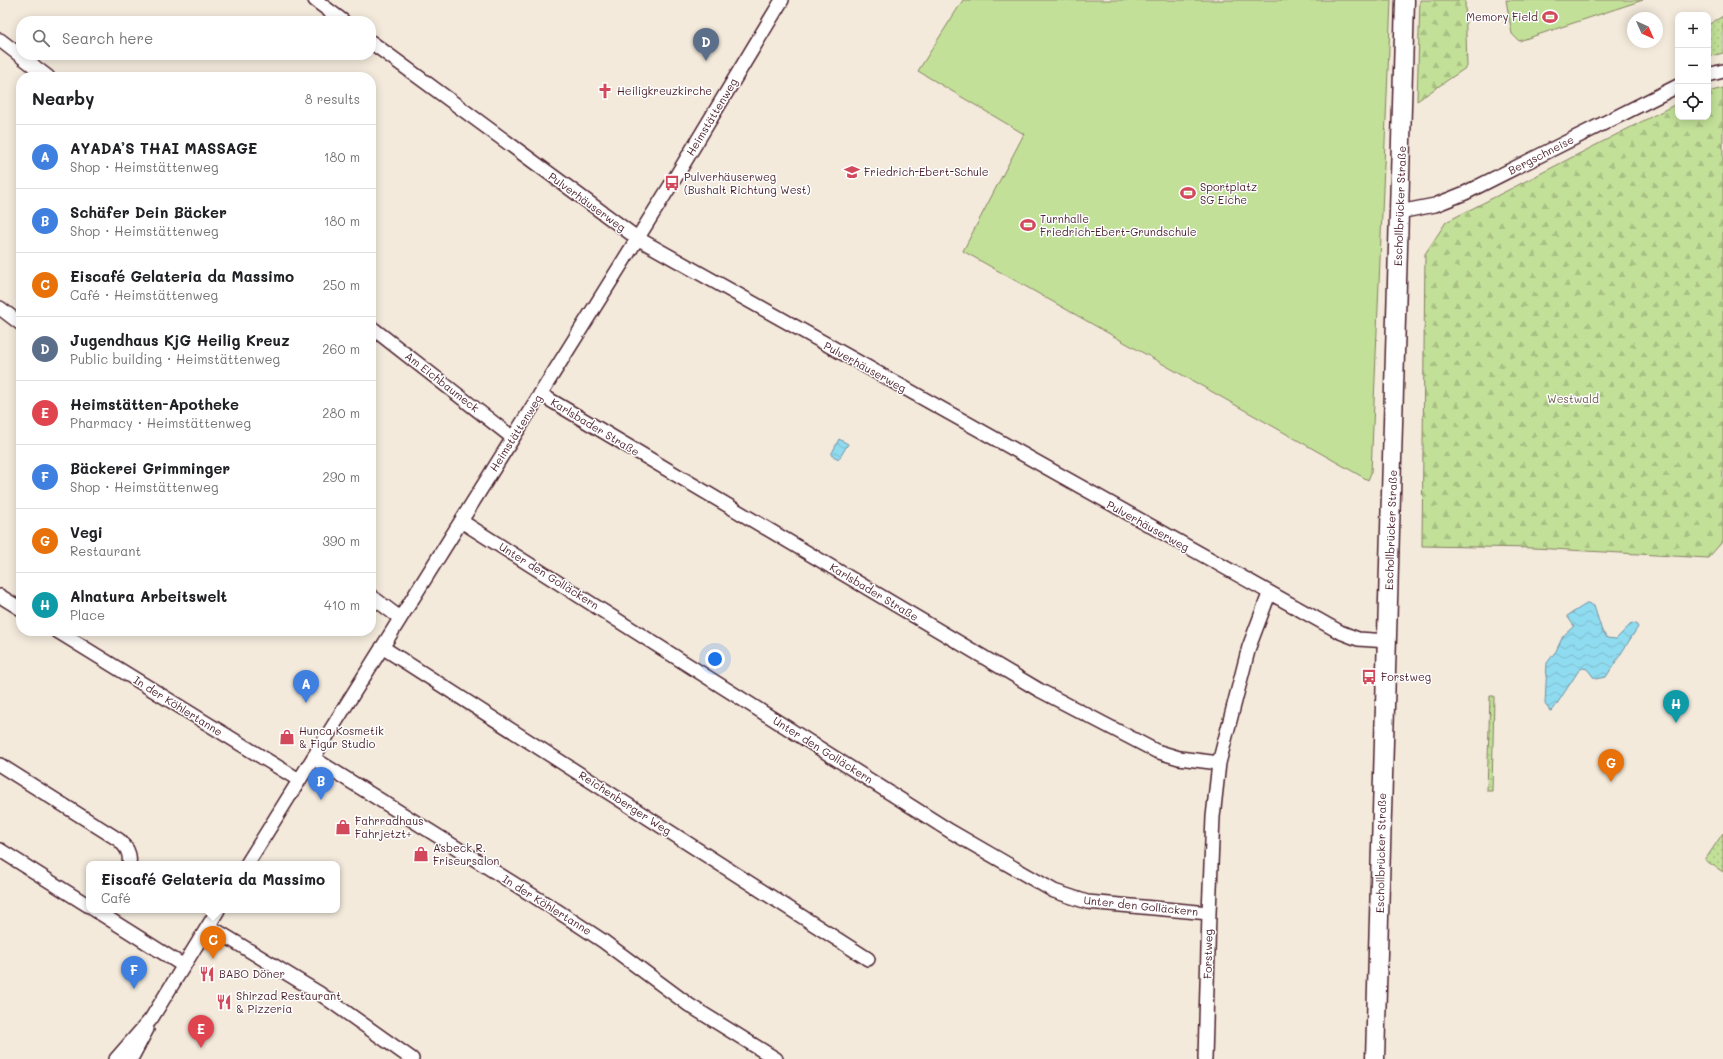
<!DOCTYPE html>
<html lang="en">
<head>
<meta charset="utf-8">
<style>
  :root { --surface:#fff; --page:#f2f2f2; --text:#202124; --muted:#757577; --line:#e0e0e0; --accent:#b45309 }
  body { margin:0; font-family:Mali,sans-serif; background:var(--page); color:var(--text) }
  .controls { position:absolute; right:12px; top:12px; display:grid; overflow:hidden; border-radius:8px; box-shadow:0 2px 10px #0003 }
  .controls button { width:36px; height:36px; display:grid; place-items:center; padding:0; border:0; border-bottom:1px solid var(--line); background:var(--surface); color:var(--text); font:20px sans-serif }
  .compass { position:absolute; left:1627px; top:12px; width:36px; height:36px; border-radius:50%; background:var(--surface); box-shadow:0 2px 10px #0003; rotate:135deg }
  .you { position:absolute; left:715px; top:659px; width:14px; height:14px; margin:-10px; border:3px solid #fff; border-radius:50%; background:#1a73e8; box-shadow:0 0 0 6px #1a73e833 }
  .badge { display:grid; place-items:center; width:26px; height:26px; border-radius:50%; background:var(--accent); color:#fff; font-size:13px; font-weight:700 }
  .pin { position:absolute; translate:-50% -33px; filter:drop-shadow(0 1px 2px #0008) }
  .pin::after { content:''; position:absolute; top:21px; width:14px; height:12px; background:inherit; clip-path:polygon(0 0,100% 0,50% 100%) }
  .popup { position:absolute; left:86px; top:861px; width:254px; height:52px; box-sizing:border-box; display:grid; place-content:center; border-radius:8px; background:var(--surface); filter:drop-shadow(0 1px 3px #0005); font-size:13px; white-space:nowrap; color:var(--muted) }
  .popup b { font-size:15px; color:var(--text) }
  .popup::after { content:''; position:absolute; left:50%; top:100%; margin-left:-8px; border:8px solid transparent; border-top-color:var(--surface) }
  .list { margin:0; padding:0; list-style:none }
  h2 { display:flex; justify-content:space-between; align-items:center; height:52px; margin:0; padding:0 16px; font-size:17px }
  h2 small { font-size:13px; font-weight:400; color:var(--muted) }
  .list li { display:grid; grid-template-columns:26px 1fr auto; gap:12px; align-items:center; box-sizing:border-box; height:64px; padding:0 16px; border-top:1px solid var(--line) }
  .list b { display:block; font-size:15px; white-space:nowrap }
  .list p { margin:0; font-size:13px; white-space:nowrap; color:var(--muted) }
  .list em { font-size:13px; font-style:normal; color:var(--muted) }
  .icon { flex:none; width:22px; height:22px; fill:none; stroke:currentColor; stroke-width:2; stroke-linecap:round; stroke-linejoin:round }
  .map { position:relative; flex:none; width:1723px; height:1059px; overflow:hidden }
  .search { position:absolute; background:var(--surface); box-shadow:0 2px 10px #0003; left:16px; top:16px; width:360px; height:44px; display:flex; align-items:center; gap:10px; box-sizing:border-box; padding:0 14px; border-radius:16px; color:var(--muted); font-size:15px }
  .panel { position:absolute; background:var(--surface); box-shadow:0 2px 10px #0003; left:16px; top:72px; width:360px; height:564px; border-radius:16px }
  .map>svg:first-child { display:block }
  .grass { fill:url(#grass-dots); stroke:#868062 }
  .forest { fill:url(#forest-firs); stroke:#868062 }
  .garden { fill:#c2e098; stroke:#868062 }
  .water { fill:url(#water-waves); stroke:#7390a1 }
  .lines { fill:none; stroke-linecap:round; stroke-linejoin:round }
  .street-casing { stroke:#4a1f2b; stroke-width:16 }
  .secondary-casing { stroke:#4a1f2b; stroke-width:21 }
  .street { stroke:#fff; stroke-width:13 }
  .secondary { stroke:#fff; stroke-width:18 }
  .labels { text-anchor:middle; stroke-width:3; stroke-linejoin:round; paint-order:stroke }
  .poi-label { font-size:11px; fill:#4a1f2b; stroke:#fff; text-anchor:start }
  .street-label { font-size:11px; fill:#4a1f2b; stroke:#fff }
  .park-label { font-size:11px; fill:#6e594c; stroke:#fff }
</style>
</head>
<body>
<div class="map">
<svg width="1723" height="1059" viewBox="0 0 1723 1059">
  <defs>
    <pattern id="grass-dots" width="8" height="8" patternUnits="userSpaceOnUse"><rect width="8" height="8" fill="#c2e098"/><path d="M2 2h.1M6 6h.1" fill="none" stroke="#a8c083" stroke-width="1.8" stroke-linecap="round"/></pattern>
    <pattern id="forest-firs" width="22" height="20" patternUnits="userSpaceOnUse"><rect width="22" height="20" fill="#c2e098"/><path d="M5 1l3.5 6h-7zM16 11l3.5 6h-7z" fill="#a8c083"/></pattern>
    <pattern id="water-waves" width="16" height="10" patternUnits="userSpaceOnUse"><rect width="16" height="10" fill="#8fdbef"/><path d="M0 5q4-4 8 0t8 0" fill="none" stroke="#7dbccd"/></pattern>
  </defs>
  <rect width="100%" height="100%" fill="#f3eadc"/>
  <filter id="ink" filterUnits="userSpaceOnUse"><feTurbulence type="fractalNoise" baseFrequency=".025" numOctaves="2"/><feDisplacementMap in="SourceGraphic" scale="8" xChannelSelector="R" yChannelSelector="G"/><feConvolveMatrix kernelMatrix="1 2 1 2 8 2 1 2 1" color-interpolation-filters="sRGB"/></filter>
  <g filter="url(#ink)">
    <!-- grass -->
    <path class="grass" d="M1723 16V53L1708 57V25Z
      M1490 696H1494L1492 791H1487Z
      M1723 833V872L1705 860Z"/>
    <!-- forest -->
    <path class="forest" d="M1420 0H1465L1467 67 1417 101Z
      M1723 88V541L1708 558 1534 548 1422 546 1425 254 1446 222 1678 103V117H1708V92Z"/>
    <!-- garden -->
    <path class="garden" d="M963 0H1391L1371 473 1368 480 963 251 1024 134 918 71Z
      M1506 0H1643L1519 41 1512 34Z"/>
    <!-- water -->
    <path class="water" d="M839 439 848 444 839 459 831 455Z
      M1588 603 1594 606 1602 631 1607 638 1616 639 1632 623 1636 624 1638 627 1606 677 1595 679 1587 669 1583 668 1579 670 1553 710 1550 711 1545 704 1547 663 1556 651 1563 636 1574 626 1567 616Z"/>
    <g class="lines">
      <defs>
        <path id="street" d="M315 0 343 21
          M0 40 48 77
          M371 42 637 238 1340 632 1358 639 1388 641
          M1708 75 1723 71
          M1399 212 1435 205 1465 193 1678 86
          M0 308 21 324
          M371 327 513 438
          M540 394 1039 690 1156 751 1179 758 1219 763
          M461 521 950 831 1054 891 1087 902 1209 913
          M0 596 21 609
          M371 596 400 618
          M57 631 299 780
          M382 647 868 959
          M313 758 556 910 603 941 689 1005 776 1059
          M0 765 119 840C126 847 131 853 129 864
          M0 850 89 906
          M247 864 672 183 782 0
          M95 910 184 966
          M209 926 319 993 412 1059
          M116 1059 151 1019 218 910
          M131 1059 147 1029
          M1205 1059 1209 913 1213 817 1219 763 1249 647 1269 594"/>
        <path id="secondary" d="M1375 1059 1405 0"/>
      </defs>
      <!-- street casing -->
      <use href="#street" class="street-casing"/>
      <!-- secondary casing -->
      <use href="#secondary" class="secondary-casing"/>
      <!-- street -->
      <use href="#street" class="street"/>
      <!-- secondary -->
      <use href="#secondary" class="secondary"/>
    </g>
  </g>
  <!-- icons -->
  <defs>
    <symbol id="stadium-bare" viewBox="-9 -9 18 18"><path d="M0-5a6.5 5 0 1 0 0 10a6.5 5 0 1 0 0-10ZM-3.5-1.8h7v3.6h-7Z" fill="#d1495b" stroke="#fff" stroke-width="2.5" paint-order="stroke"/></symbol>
    <symbol id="church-bare" viewBox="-9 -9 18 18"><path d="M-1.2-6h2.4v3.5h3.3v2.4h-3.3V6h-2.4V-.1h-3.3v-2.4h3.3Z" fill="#d1495b" stroke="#fff" stroke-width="2.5" paint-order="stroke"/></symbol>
    <symbol id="school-bare" viewBox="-9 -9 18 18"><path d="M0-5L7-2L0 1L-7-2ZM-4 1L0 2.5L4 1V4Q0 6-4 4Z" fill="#d1495b" stroke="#fff" stroke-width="2.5" paint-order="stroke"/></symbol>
    <symbol id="bus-bare" viewBox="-9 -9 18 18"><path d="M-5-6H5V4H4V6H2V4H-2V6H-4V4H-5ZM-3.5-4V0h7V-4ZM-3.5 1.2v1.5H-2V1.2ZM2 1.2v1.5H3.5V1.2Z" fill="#d1495b" stroke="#fff" stroke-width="2.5" paint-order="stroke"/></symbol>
    <symbol id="shop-bare" viewBox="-9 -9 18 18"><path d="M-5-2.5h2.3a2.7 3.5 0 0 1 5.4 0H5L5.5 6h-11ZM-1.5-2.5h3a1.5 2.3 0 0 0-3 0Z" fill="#d1495b" stroke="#fff" stroke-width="2.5" paint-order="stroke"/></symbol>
    <symbol id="restaurant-bare" viewBox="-9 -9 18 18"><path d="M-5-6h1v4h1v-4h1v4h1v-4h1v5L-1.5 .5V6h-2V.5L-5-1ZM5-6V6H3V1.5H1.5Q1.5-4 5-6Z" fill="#d1495b" stroke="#fff" stroke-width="2.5" paint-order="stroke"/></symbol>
  </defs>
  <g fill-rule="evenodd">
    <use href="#stadium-bare" x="1539" y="6" width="22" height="22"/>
    <use href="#church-bare" x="594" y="80" width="22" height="22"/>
    <use href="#school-bare" x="841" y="161" width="22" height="22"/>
    <use href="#bus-bare" x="661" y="172" width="22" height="22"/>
    <use href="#stadium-bare" x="1177" y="182" width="22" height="22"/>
    <use href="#stadium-bare" x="1017" y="214" width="22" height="22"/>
    <use href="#bus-bare" x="1358" y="666" width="22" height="22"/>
    <use href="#shop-bare" x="276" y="726" width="22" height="22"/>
    <use href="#shop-bare" x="332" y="816" width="22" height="22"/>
    <use href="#shop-bare" x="410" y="843" width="22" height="22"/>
    <use href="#restaurant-bare" x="196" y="963" width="22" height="22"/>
    <use href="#restaurant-bare" x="213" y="991" width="22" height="22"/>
  </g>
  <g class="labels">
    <!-- poi labels -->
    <g class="poi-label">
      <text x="1538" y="21" text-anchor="end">Memory Field</text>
      <text x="617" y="95">Heiligkreuzkirche</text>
      <text x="864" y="176">Friedrich-Ebert-Schule</text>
      <text x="684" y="181">Pulverhäuserweg<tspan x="684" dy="13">(Bushalt Richtung West)</tspan></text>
      <text x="1200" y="191">Sportplatz<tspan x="1200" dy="13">SG Eiche</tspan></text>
      <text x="1040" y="223">Turnhalle<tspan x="1040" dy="13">Friedrich-Ebert-Grundschule</tspan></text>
      <text x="1381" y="681">Forstweg</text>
      <text x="299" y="735">Hunca Kosmetik<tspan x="299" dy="13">&amp; Figur Studio</tspan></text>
      <text x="355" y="825">Fahrradhaus<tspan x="355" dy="13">Fahrjetzt+</tspan></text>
      <text x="433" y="852">Asbeck R.<tspan x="433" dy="13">Friseursalon</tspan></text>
      <text x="219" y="978">BABO Döner</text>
      <text x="236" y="1000">Shirzad Restaurant<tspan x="236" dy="13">&amp; Pizzeria</tspan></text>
    </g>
    <!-- street labels -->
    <g class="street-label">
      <text transform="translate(712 117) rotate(-59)" y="4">Heimstättenweg</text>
      <text transform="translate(1541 155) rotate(-27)" y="4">Bergschneise</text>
      <text transform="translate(587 202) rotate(36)" y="4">Pulverhäuserweg</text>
      <text transform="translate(1400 206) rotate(-88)" y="4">Eschollbrücker Straße</text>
      <text transform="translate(865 367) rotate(29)" y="4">Pulverhäuserweg</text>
      <text transform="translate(442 382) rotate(38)" y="4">Am Eichbaumeck</text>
      <text transform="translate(595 427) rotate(31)" y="4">Karlsbader Straße</text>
      <text transform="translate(516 433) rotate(-58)" y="4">Heimstättenweg</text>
      <text transform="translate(1148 526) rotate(29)" y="4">Pulverhäuserweg</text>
      <text transform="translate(1391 530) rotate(-88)" y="4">Eschollbrücker Straße</text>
      <text transform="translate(549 576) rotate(32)" y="4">Unter den Golläckern</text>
      <text transform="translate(874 592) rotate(31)" y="4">Karlsbader Straße</text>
      <text transform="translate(178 706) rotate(32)" y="4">In der Köhlertanne</text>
      <text transform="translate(823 750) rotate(32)" y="4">Unter den Golläckern</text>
      <text transform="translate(625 803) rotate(33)" y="4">Reichenberger Weg</text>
      <text transform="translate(1381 853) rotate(-89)" y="4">Eschollbrücker Straße</text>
      <text transform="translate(547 905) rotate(32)" y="4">In der Köhlertanne</text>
      <text transform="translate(1141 906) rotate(6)" y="4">Unter den Golläckern</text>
      <text transform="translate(1208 954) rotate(-89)" y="4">Forstweg</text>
    </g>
    <!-- park labels -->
    <g class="park-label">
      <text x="1573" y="403">Westwald</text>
    </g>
  </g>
</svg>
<div class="controls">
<button>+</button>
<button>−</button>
<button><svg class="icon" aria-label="locate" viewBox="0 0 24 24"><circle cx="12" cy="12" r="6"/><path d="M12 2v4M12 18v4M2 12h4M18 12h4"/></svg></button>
</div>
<svg class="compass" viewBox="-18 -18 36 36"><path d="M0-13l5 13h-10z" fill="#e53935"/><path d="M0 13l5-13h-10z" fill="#757577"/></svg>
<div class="you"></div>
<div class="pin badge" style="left:306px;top:703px;background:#3f7fe0">A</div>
<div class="pin badge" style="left:321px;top:800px;background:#3f7fe0">B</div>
<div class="pin badge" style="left:213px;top:959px;background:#e8710a">C</div>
<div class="popup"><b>Eiscafé Gelateria da Massimo</b>Café</div>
<div class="pin badge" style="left:706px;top:61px;background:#5c6f8a">D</div>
<div class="pin badge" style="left:201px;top:1048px;background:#e0444e">E</div>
<div class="pin badge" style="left:134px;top:989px;background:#3f7fe0">F</div>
<div class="pin badge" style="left:1611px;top:782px;background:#e8710a">G</div>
<div class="pin badge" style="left:1676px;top:723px;background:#0f9aa8">H</div>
<div class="search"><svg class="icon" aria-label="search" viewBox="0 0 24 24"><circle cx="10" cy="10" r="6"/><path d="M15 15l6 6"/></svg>Search here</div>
<section class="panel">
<h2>Nearby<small>8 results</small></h2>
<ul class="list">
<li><span class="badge" style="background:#3f7fe0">A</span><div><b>AYADA’S THAI MASSAGE</b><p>Shop · Heimstättenweg</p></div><em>180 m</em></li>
<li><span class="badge" style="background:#3f7fe0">B</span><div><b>Schäfer Dein Bäcker</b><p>Shop · Heimstättenweg</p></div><em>180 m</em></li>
<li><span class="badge" style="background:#e8710a">C</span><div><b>Eiscafé Gelateria da Massimo</b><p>Café · Heimstättenweg</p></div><em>250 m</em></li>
<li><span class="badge" style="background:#5c6f8a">D</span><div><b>Jugendhaus KjG Heilig Kreuz</b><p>Public building · Heimstättenweg</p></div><em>260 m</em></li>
<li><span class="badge" style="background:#e0444e">E</span><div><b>Heimstätten-Apotheke</b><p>Pharmacy · Heimstättenweg</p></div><em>280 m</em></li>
<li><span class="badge" style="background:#3f7fe0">F</span><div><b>Bäckerei Grimminger</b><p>Shop · Heimstättenweg</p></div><em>290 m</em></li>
<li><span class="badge" style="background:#e8710a">G</span><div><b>Vegi</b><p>Restaurant</p></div><em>390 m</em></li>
<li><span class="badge" style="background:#0f9aa8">H</span><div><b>Alnatura Arbeitswelt</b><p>Place</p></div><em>410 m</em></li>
</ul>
</section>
</div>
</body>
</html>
